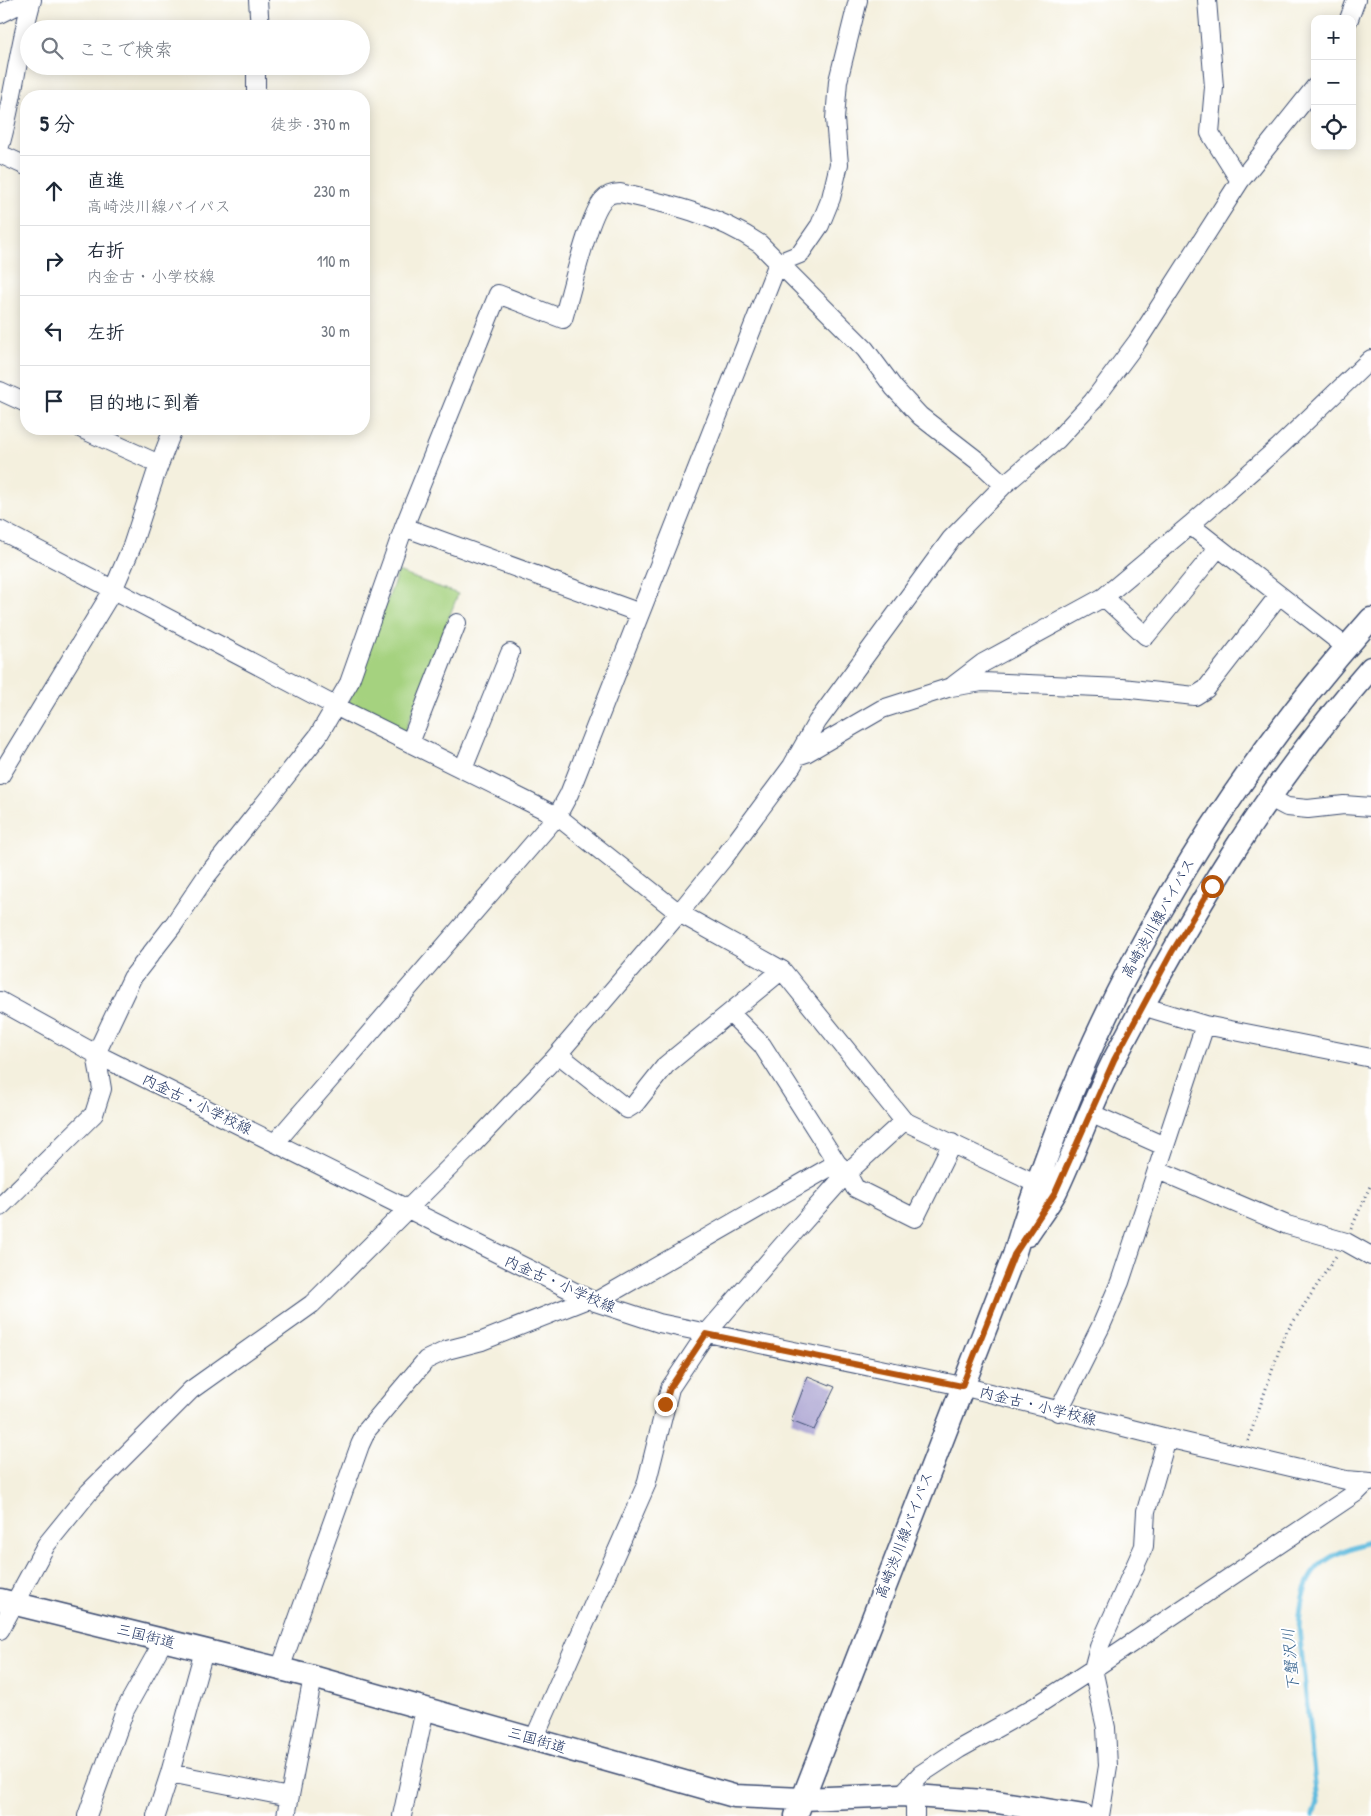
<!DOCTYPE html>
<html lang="ja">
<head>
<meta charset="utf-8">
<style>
  :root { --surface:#fff; --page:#f6f6f7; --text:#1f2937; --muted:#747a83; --line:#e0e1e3 }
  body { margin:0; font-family:"Patrick Hand","Klee One",sans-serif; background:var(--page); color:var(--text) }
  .controls { position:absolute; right:15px; top:15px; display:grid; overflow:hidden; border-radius:10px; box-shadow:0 2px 12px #0003 }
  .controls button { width:45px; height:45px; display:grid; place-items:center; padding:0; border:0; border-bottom:1px solid var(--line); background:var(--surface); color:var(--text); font:25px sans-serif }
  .stop { position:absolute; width:15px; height:15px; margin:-11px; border:4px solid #b45309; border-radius:50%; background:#fff }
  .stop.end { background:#b45309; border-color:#fff; box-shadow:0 1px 5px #0008 }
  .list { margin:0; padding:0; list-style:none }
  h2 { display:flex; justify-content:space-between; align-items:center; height:65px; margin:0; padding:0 20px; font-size:21px }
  h2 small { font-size:16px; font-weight:400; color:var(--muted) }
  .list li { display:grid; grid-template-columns:32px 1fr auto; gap:15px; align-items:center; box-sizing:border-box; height:70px; padding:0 20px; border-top:1px solid var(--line) }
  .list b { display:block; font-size:19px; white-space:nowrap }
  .list p { margin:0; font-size:16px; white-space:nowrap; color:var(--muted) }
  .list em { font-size:16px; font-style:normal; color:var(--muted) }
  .icon { flex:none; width:28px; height:28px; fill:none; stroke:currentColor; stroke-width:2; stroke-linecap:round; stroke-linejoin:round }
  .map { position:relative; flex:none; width:1371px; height:1816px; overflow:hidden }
  .search { position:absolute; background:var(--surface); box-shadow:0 2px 12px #0003; left:20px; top:20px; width:350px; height:55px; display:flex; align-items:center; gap:12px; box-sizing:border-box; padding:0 18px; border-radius:28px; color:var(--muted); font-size:19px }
  .panel { position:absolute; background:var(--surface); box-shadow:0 2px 12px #0003; left:20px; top:90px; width:350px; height:345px; border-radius:20px }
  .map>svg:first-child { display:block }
  .green { fill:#a5d27f; stroke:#60806e }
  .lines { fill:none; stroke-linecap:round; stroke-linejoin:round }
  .stream { stroke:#60bbde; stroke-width:5 }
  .building { fill:#aba4d2 }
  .minor-casing { stroke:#3c4c71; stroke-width:20 }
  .major-casing { stroke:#3c4c71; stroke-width:25 }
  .path { stroke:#3c4c71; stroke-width:3; stroke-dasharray:1 4; stroke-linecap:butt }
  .minor { stroke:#fff; stroke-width:18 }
  .major { stroke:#fff; stroke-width:22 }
  .route { stroke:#b45309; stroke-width:6 }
  .labels { text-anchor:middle; stroke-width:4; stroke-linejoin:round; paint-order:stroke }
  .street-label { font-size:15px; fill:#1b2f5e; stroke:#fff }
  .water-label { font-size:16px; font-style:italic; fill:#33608b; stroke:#fff }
</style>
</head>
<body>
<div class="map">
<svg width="1371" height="1816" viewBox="0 0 1371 1816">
  <rect width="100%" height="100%" fill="#fff"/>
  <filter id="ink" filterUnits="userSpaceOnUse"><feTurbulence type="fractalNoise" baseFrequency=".02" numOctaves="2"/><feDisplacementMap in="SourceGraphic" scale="10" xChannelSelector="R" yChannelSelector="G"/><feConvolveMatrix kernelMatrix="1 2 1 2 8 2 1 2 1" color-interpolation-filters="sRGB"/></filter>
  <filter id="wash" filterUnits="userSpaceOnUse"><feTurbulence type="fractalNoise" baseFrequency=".0096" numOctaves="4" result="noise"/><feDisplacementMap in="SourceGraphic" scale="20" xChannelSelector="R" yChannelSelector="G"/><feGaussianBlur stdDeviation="1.12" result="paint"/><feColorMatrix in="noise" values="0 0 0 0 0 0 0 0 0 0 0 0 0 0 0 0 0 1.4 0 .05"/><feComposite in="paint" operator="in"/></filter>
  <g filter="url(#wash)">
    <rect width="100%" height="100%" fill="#f4f0de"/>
    <!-- green -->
    <path class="green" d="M398 572 458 594 404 734 350 708 349 702Z"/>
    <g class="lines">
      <!-- stream -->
      <path class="stream" d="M1313 1816 1317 1803 1299 1628C1302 1570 1318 1558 1371 1541"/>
    </g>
    <g id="blocks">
      <!-- building -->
      <path class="building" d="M808 1376 835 1387 814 1430 791 1421Z"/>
    </g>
  </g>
  <g filter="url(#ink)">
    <use href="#blocks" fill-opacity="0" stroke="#3c4c71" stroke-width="1"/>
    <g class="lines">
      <defs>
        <path id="minor" d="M258 0 260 29
          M1207 0 1214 87 1210 133 1240 181
          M0 14 28 0
          M1349 19 1356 0
          M256 66V96
          M0 146C14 98 18 48 32 0
          M0 154 26 166
          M0 391 26 403
          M82 429 159 464
          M1190 525 1346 647
          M404 527 640 613
          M0 530 337 707 557 816 679 913 782 970 904 1121 1035 1183
          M1104 597 1146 636 1218 548
          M954 685 983 663 1104 597 1190 525 1279 447 1371 359
          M410 743 457 623
          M797 756 806 753 882 709 951 687 982 682 1122 688 1195 696 1206 689 1279 595
          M463 769 510 653
          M0 776 113 590 132 546 156 473 173 429
          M1268 797 1287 807 1308 809 1344 805 1371 807
          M0 1001 96 1054 595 1302 659 1323 962 1386 1167 1438 1346 1480 1371 1482
          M1142 1006 1205 1025 1371 1058
          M730 1013 762 1045 837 1163
          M558 1054 627 1109 635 1104 666 1065 782 970
          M1090 1113 1164 1146
          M275 1143 557 816 569 794 778 263 800 254 820 225 831 198 839 164 835 119 838 81 858 0
          M1158 1170 1287 1225 1346 1242 1371 1256
          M0 1207 94 1114 102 1089 96 1054 132 978 174 924 205 878 318 736 349 683 404 527 498 294 563 319C571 293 588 217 603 200 608 194 613 193 620 193 669 204 718 215 760 244L865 349 894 388 920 416 978 461 1004 485
          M595 1302 837 1163 847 1173 855 1188 915 1218 952 1143
          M1058 1412 1101 1326 1120 1282 1205 1025
          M0 1630 46 1545 89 1492 191 1390 312 1304 471 1146 553 1060 679 913 723 859 792 766 817 722 951 539 1004 485 1057 440 1093 401 1137 342 1240 181 1315 87
          M280 1669 360 1445 367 1430 426 1360 447 1350 482 1341 588 1299
          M534 1739 646 1485 670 1388 706 1334 781 1247 847 1173 904 1121
          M170 1773 289 1797
          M901 1795 921 1774 959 1749 1036 1706 1093 1669 1357 1492 1366 1483
          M87 1816 125 1710 164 1640
          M156 1816 170 1773 204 1651
          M286 1816 313 1677
          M402 1816 425 1709
          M915 1816V1796
          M1100 1816 1108 1766 1106 1728 1093 1669 1099 1647 1144 1546 1146 1511 1167 1438"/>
        <path id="major" d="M1027 1235C1036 1221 1048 1206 1056 1191 1077 1147 1093 1100 1116 1056 1189 917 1267 786 1371 668
          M0 1600 313 1677 734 1796 803 1799 901 1795 997 1802 1084 1816
          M796 1816 1014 1255C1085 1018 1206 804 1371 619"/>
      </defs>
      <!-- minor casing -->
      <use href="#minor" class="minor-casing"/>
      <!-- major casing -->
      <use href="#major" class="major-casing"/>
      <!-- path -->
      <path class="path" d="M1351 1229 1371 1184
        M1248 1441 1284 1336 1336 1256"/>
      <!-- minor -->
      <use href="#minor" class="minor"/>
      <!-- major -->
      <use href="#major" class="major"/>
    </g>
  </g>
  <g class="lines" filter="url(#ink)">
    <!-- route -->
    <path class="route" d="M665 1404 670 1388 706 1334 962 1386 1014 1255 1055 1193 1114 1060 1172 952 1212 886"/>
  </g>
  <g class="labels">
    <!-- street labels -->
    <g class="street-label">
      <text transform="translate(1158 918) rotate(-61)" y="5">高崎渋川線バイパス</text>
      <text transform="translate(197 1104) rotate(26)" y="5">内金古・小学校線</text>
      <text transform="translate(560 1284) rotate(24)" y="5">内金古・小学校線</text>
      <text transform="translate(1038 1406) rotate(14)" y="5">内金古・小学校線</text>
      <text transform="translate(904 1535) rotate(-69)" y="5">高崎渋川線バイパス</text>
      <text transform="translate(146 1636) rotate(14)" y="5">三国街道</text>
      <text transform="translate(537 1740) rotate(16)" y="5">三国街道</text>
    </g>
    <!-- water labels -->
    <g class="water-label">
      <text transform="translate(1290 1660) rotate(-95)" y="6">下蟹沢川</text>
    </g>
  </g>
</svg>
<div class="controls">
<button>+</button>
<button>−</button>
<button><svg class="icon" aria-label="locate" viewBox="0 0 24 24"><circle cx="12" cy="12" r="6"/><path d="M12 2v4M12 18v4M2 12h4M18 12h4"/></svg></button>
</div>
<div class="stop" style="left:1212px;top:886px"></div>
<div class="stop end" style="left:665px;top:1404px"></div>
<div class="search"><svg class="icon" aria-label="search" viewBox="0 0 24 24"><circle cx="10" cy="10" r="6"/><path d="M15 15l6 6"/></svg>ここで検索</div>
<section class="panel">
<h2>5 分<small>徒歩 · 370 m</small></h2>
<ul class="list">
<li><svg class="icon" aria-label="ahead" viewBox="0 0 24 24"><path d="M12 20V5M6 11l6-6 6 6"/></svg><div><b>直進</b><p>高崎渋川線バイパス</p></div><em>230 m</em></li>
<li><svg class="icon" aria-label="right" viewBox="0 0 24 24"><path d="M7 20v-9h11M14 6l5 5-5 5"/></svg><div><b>右折</b><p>内金古・小学校線</p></div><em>110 m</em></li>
<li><svg class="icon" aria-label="left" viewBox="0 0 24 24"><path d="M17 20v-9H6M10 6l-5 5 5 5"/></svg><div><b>左折</b></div><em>30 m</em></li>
<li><svg class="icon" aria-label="arrive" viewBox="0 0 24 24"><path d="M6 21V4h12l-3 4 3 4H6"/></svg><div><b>目的地に到着</b></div></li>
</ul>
</section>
</div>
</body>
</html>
